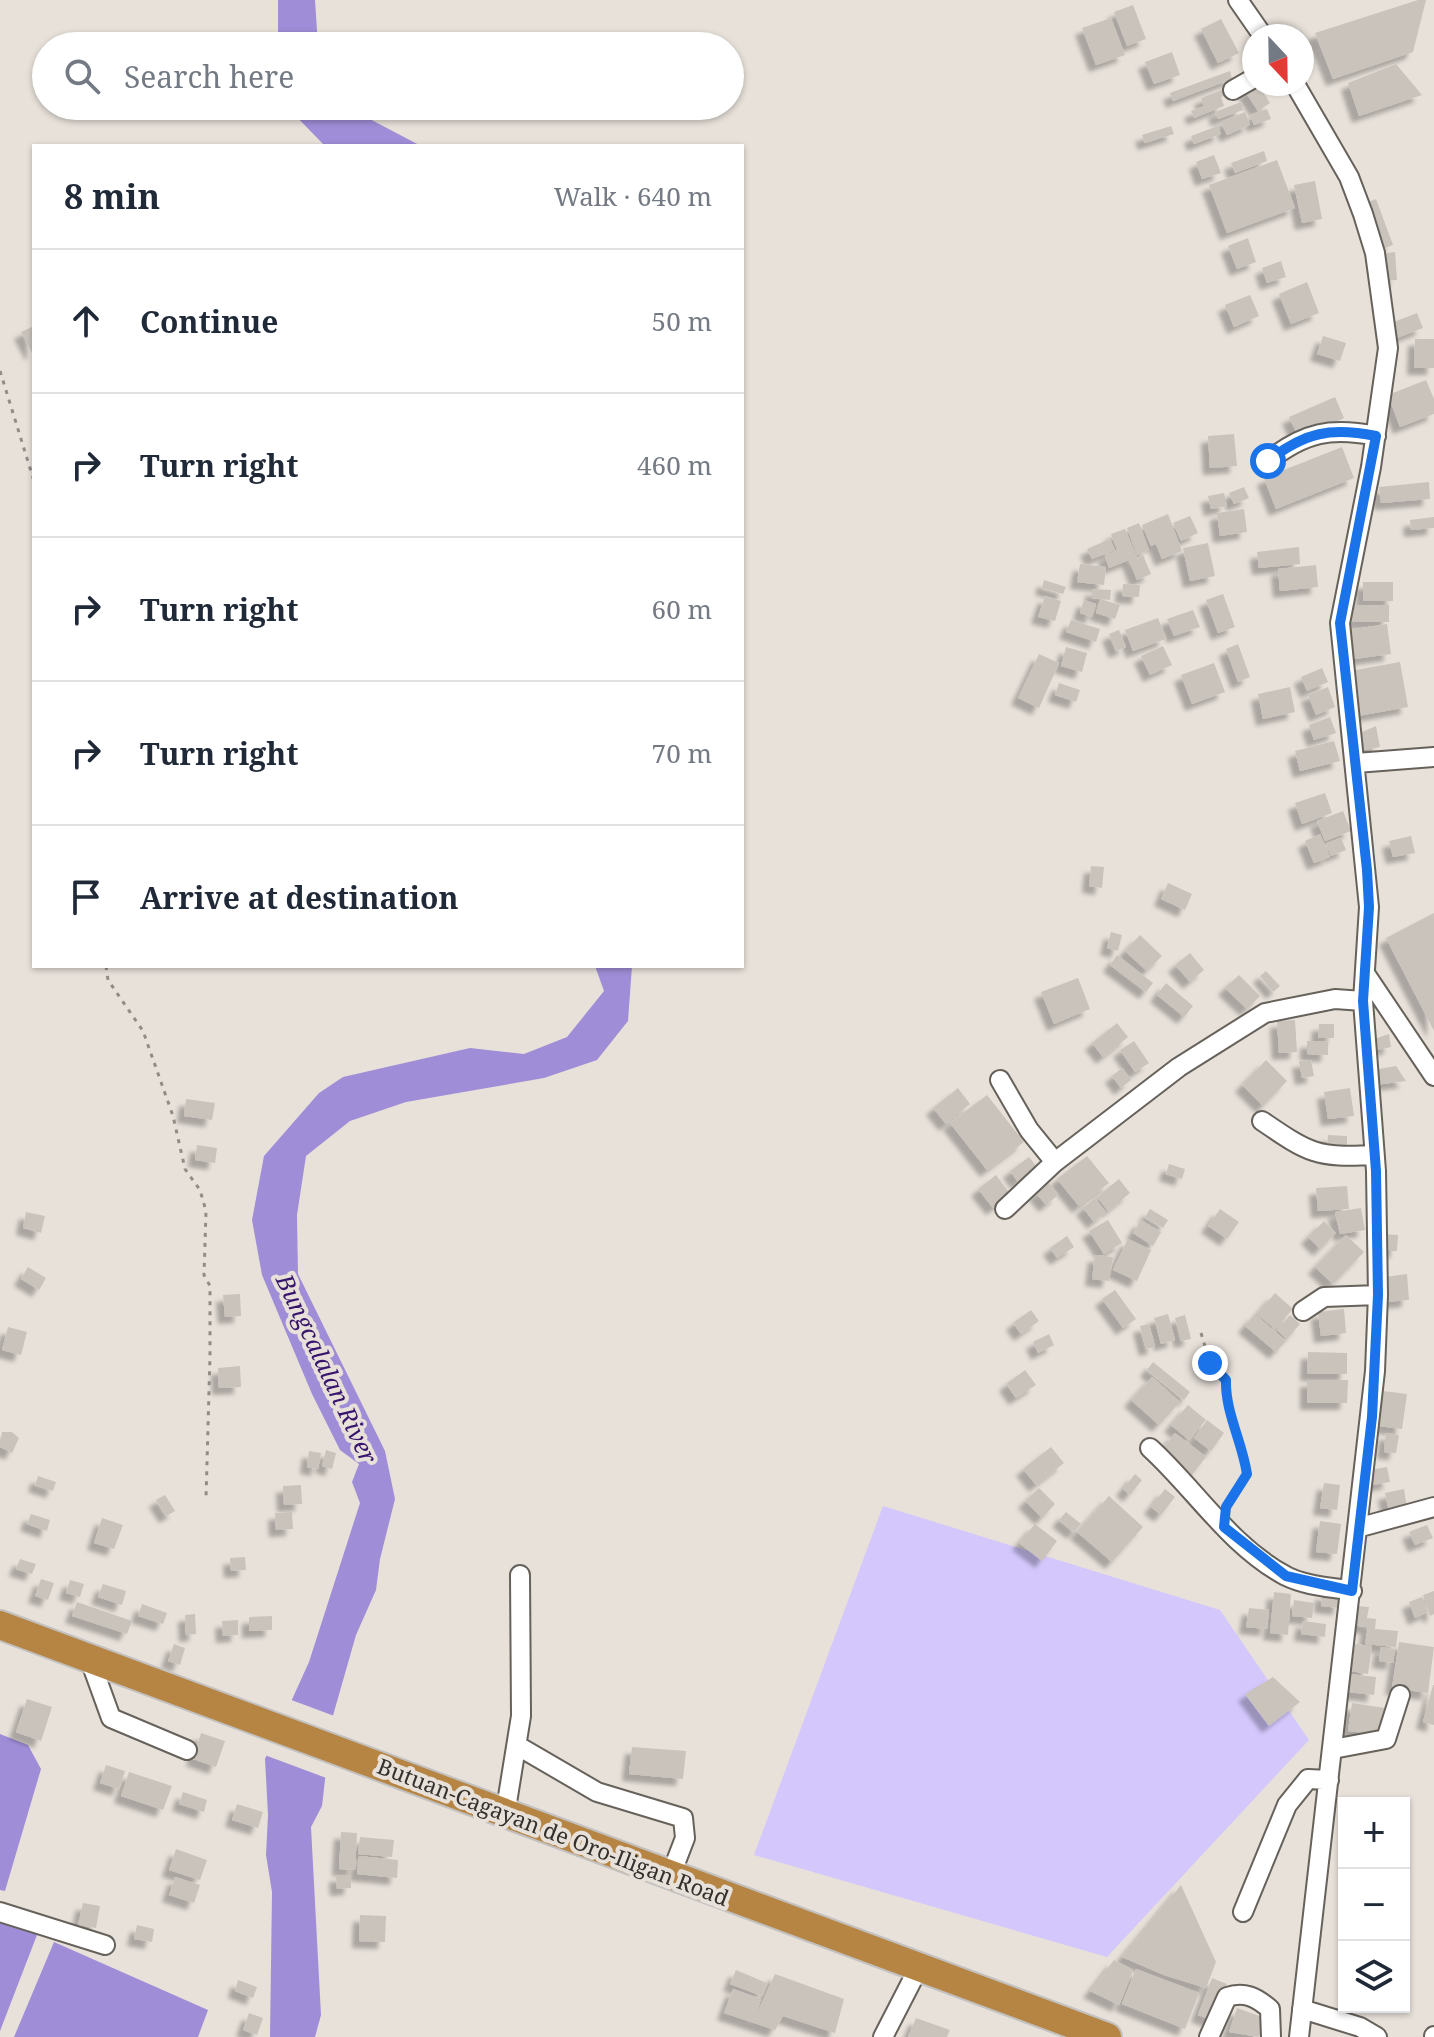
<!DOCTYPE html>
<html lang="en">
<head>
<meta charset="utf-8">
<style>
  :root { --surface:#fff; --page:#f6f6f7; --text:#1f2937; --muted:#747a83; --line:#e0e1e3 }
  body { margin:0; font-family:"Noto Serif",serif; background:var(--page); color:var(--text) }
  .controls { position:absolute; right:24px; bottom:24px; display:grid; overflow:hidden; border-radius:0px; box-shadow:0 2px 6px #0004 }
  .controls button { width:72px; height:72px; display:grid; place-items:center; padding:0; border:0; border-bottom:2px solid var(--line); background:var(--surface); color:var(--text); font:40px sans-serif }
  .compass { position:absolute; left:1242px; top:24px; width:72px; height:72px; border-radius:50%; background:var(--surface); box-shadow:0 2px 6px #0004; rotate:158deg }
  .stop { position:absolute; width:24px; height:24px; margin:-18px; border:6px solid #1a73e8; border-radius:50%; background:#fff }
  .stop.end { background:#1a73e8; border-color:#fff; box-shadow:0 2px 8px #0008 }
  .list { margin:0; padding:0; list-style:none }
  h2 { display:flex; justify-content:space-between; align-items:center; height:104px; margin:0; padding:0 32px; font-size:34px }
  h2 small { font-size:26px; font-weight:400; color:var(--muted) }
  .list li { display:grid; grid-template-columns:52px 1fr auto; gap:24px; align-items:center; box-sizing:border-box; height:144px; padding:0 32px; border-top:2px solid var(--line) }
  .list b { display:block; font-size:30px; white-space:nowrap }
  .list em { font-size:26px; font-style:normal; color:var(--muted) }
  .icon { flex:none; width:44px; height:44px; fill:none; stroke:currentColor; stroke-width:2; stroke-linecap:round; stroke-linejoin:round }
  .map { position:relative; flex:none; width:1434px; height:2037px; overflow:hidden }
  .search { position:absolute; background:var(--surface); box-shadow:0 2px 6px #0004; left:32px; top:32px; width:712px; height:88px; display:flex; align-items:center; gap:20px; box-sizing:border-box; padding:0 28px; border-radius:44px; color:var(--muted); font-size:30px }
  .panel { position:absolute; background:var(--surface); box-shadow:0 2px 6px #0004; left:32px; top:144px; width:712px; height:824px; border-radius:0px }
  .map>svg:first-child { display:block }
  .green { fill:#d3c7fc }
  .water { fill:#a08dd8 }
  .pier { fill:#e8e1da }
  .building { fill:#c9c3bc; filter:url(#shadow) }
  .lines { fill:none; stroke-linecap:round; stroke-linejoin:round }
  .minor-casing { stroke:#66615a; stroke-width:22 }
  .highway-casing { stroke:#c2c1c0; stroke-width:32 }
  .path { stroke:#928c87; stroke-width:3; stroke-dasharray:4 6; stroke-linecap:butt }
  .minor { stroke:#fff; stroke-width:18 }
  .highway { stroke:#b68543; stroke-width:28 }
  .route { stroke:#1a73e8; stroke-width:10 }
  .labels { text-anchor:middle; stroke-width:8; stroke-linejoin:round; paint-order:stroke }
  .street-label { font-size:22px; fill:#33302d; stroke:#e8e1da }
  .water-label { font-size:24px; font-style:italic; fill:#38156d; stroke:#e8e1da }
</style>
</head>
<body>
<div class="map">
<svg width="1434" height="2037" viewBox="0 0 1434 2037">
  <defs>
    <filter id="shadow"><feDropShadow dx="-7" dy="7" stdDeviation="2" flood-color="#0004"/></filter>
  </defs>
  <rect width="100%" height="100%" fill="#e8e1da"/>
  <!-- green -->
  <path class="green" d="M883 1506 1220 1610 1309 1740 1107 1957 754 1855Z"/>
  <!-- water -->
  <path class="water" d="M278 0H315L318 46H278Z
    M286 106H345L421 146H325Z
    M595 966H632L628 1021 597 1060 544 1078 406 1102 350 1121 306 1156 297 1215 298 1274 385 1451 395 1499 380 1559 376 1590 356 1635 332 1719 322 1806 311 1827 321 2015 315 2037H270L272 1892 266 1855 268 1815 265 1759 309 1662 360 1503 352 1482 359 1464 340 1450 312 1394 262 1275 252 1220 264 1156 319 1093 343 1077 470 1048 524 1054 567 1037 604 991Z
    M0 1734 28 1745 41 1769 5 1891 0 1890Z
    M0 1918 37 1935 0 2031Z
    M54 1942 208 2010 198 2037H14Z"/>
  <!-- pier -->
  <path class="pier" d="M286 1698 337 1717 329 1779 262 1754Z"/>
  <!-- building -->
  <path class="building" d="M1418 0H1426L1413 52 1333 79 1315 33Z
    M1133 5 1146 39 1127 46 1114 12Z
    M1111 18 1125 55 1096 65 1082 28Z
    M1221 19 1239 53 1218 63 1201 29Z
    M1172 52 1180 75 1154 84 1145 62Z
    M1396 64 1422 95 1359 116 1348 83Z
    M1230 71 1232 79 1173 101 1170 93Z
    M1258 84 1270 103 1258 111 1245 91Z
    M1224 89 1227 95 1221 97 1224 106 1194 118 1191 111 1204 106 1201 98Z
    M1241 102 1243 110 1218 119 1215 112Z
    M1267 109 1271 119 1254 125 1250 115Z
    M1245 112 1250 125 1227 135 1221 122Z
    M1171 126 1174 134 1145 143 1142 135Z
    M1218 126 1221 134 1194 144 1191 136Z
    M1264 151 1267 161 1235 173 1231 163Z
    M1214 155 1221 173 1202 179 1196 162Z
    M1277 160 1295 208 1227 233 1209 185Z
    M1315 181 1322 219 1302 223 1294 185Z
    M1376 199 1393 245 1380 250 1363 204Z
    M1248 238 1256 262 1237 269 1228 246Z
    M1395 252 1397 280 1383 281 1381 254Z
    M1281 261 1286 277 1267 283 1262 268Z
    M1307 282 1319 313 1291 324 1279 294Z
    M1250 295 1259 316 1234 327 1225 305Z
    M1417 313 1423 328 1392 340 1386 325Z
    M34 326V352L32 353 21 332Z
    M1323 336 1346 343 1340 361 1317 354Z
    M1415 339H1434V368H1414Z
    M1426 380 1434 399V414L1400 427 1388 395Z
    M1335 397 1344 418 1299 438 1289 417Z
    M1234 434 1237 466 1210 468 1208 436Z
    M1342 447 1354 478 1276 509 1264 478Z
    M1429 482 1430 499 1381 503 1379 487Z
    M1244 487 1249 498 1234 504 1229 493Z
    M1224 493 1227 506 1211 509 1208 496Z
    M1244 509 1247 532 1220 536 1217 513Z
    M1168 514 1182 551 1162 559 1156 544 1151 546 1142 525Z
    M1190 516 1198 533 1181 541 1173 523Z
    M1434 517V528L1411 530 1410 520Z
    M1139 523 1149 550 1137 555 1127 528Z
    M1125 529 1139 562 1138 557 1143 555 1151 574 1137 580 1129 560 1109 568 1105 556 1117 550 1111 534Z
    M1110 539 1115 550 1092 559 1087 549Z
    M1208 543 1215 576 1190 581 1183 548Z
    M1299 547 1300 564 1259 568 1257 552Z
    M1080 564 1106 567 1104 585 1077 582Z
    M1316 565 1318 587 1280 591 1278 569Z
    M1044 580 1066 587 1063 594 1042 588Z
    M1363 582H1393V601H1363Z
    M1123 584 1140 585 1139 597 1122 596Z
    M1092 589 1111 590 1110 600 1092 598Z
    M1223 594 1235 627 1218 633 1206 600Z
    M1045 596 1061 601 1055 621 1038 617Z
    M1100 599 1120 605 1115 619 1096 613Z
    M1084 600 1096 604 1092 617 1080 613Z
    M1350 605H1389V622H1350Z
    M1193 610 1200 627 1174 636 1167 619Z
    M1158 618 1166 639 1133 651 1125 630Z
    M1071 620 1100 629 1096 642 1066 632Z
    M1387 624 1391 654 1354 659 1349 630Z
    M1119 630 1126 647 1116 651 1109 634Z
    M1238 644 1250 677 1238 682 1226 649Z
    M1163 646 1172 665 1150 675 1141 656Z
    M1066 647 1087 653 1082 672 1061 666Z
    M1039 654 1059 663 1039 708 1018 698Z
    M1400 662 1408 707 1358 716 1350 671Z
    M1214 663 1225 692 1192 704 1181 675Z
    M1322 668 1328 682 1307 691 1301 677Z
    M1059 683 1080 690 1076 702 1055 695Z
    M1290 687 1295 712 1263 719 1258 694Z
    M1328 687 1335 707 1316 715 1308 695Z
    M1330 717 1336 733 1314 740 1309 725Z
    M1376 726 1380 747 1364 750 1360 733Z
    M1334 741 1340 761 1300 771 1295 751Z
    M1325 793 1332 813 1302 824 1295 803Z
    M1343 811 1351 831 1325 841 1317 821Z
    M1320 834 1330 857 1314 863 1305 841Z
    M1411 836 1415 853 1393 857 1389 841Z
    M1341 838 1346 850 1331 856 1326 844Z
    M1091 866 1104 867 1102 888 1089 886Z
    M1168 883 1192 894 1185 910 1161 899Z
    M1434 913V1031L1386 938Z
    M1111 932 1122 935 1118 951 1107 948Z
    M1140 935 1162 956 1147 971 1125 951Z
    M1190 953 1204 970 1190 982 1175 965Z
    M1117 955 1153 983 1146 992 1110 965Z
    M1266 971 1280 986 1273 992 1260 976Z
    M1239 975 1260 996 1247 1009 1225 988Z
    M1078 978 1090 1009 1054 1024 1041 992Z
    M1166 983 1193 1006 1184 1017 1157 995Z
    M1295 1020 1297 1052 1279 1053 1277 1021Z
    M1117 1023 1128 1037 1103 1057 1092 1043Z
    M1319 1024H1334V1038H1318Z
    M1389 1034 1391 1047 1373 1051 1371 1040Z
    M1134 1041 1149 1063 1135 1072 1120 1050Z
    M1307 1041 1328 1042V1055L1307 1054Z
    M1266 1060 1287 1081 1263 1106 1242 1085Z
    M1311 1060 1314 1076 1302 1078 1299 1061Z
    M1396 1066 1406 1081 1375 1085 1373 1070Z
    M1122 1068 1131 1080 1121 1088 1112 1076Z
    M958 1088 970 1104 946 1124 933 1108Z
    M1350 1088 1354 1116 1328 1119 1324 1092Z
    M987 1095 1024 1142 987 1170 950 1123Z
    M186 1099 215 1103 212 1120 184 1116Z
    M1328 1135 1347 1136V1155H1327Z
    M197 1145 217 1148 215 1163 195 1160Z
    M1087 1156 1109 1183 1079 1206 1057 1179Z
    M1029 1157 1037 1167 1018 1182 1010 1171Z
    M1169 1164 1185 1169 1182 1179 1166 1174Z
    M996 1175 1011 1195 993 1208 978 1189Z
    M1119 1179 1130 1193 1108 1211 1097 1197Z
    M1049 1183 1058 1195 1046 1205 1036 1193Z
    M1347 1186 1349 1209 1318 1211 1316 1188Z
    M1095 1198 1106 1212 1094 1222 1083 1208Z
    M1361 1208 1365 1230 1340 1234 1335 1212Z
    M1150 1209 1168 1220 1163 1228 1145 1217Z
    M1220 1209 1239 1222 1227 1239 1208 1226Z
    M26 1212 45 1216 41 1233 23 1228Z
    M1108 1220 1122 1243 1104 1254 1089 1231Z
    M1141 1220 1161 1232 1153 1246 1133 1233Z
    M1324 1221 1336 1233 1320 1249 1308 1237Z
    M1383 1234 1398 1235 1397 1251H1383Z
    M1346 1235 1364 1252 1333 1284 1315 1267Z
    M1067 1236 1074 1247 1057 1258 1050 1248Z
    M1128 1239 1151 1250 1137 1281 1113 1270Z
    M1095 1255 1113 1257 1109 1281 1092 1279Z
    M28 1267 46 1278 39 1290 21 1279Z
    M1407 1274 1409 1300 1387 1302 1385 1277Z
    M1115 1290 1136 1319 1123 1328 1102 1299Z
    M1275 1293 1293 1309 1275 1329 1257 1314Z
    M240 1294 241 1316 225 1317 223 1295Z
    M1344 1309 1346 1333 1321 1336 1318 1312Z
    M1031 1310 1039 1321 1021 1334 1013 1323Z
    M1168 1314 1175 1340 1161 1344 1154 1318Z
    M1255 1314 1286 1341 1276 1352 1245 1326Z
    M1185 1315 1191 1339 1181 1341 1175 1318Z
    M1290 1315 1300 1324 1287 1339 1277 1330Z
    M1149 1324 1155 1347 1146 1349 1140 1326Z
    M8 1327 27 1332 21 1355 2 1350Z
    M1049 1334 1054 1345 1038 1353 1033 1342Z
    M1308 1352 1347 1353V1374H1307Z
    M1153 1362 1190 1392 1184 1400 1147 1370Z
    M240 1366 241 1387 219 1388 218 1368Z
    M1025 1370 1036 1385 1016 1398 1006 1384Z
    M1152 1377 1180 1402 1159 1425 1131 1400Z
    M1307 1380H1348L1347 1403H1307Z
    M1383 1391 1407 1394 1402 1429 1379 1426Z
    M1188 1405 1206 1420 1189 1440 1171 1425Z
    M1207 1420 1224 1433 1211 1451 1194 1438Z
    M2 1432H12L19 1438 12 1453 0 1447Z
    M1175 1433 1206 1457 1187 1481 1161 1451Z
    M1386 1433 1399 1435 1396 1453 1384 1452Z
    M1051 1447 1064 1463 1036 1485 1023 1469Z
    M326 1450 336 1453 332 1469 322 1466Z
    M309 1451 321 1453 318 1469 307 1467Z
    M1387 1467 1390 1482 1373 1485 1370 1470Z
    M1135 1474 1142 1480 1130 1495 1123 1489Z
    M38 1476 56 1482 53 1491 35 1485Z
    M1324 1483 1340 1485 1337 1510 1320 1508Z
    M301 1485 302 1504 284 1505 283 1486Z
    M1039 1488 1055 1504 1042 1518 1025 1501Z
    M1165 1489 1175 1497 1161 1515 1151 1507Z
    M1404 1489 1407 1508 1389 1512 1385 1493Z
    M165 1495 175 1511 166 1516 156 1500Z
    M1109 1496 1143 1527 1112 1562 1077 1532Z
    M292 1512 293 1529 276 1530 275 1513Z
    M1066 1512 1081 1524 1074 1532 1059 1520Z
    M31 1514 50 1520 47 1531 27 1524Z
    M102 1518 123 1525 114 1549 94 1543Z
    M1320 1521 1341 1524 1337 1554 1316 1552Z
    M1035 1524 1057 1541 1042 1561 1019 1543Z
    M1427 1525 1433 1538 1415 1545 1409 1532Z
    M245 1557 246 1570 231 1571 230 1558Z
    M20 1559 36 1564 32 1574 16 1569Z
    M41 1579 54 1583 48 1600 35 1596Z
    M70 1580 84 1584 80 1597 66 1593Z
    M103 1584 126 1591 122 1605 98 1597Z
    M1434 1591V1614L1430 1616 1423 1595Z
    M1274 1592 1291 1594 1288 1635 1270 1633Z
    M1322 1593 1341 1595 1340 1608 1321 1606Z
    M1422 1597 1428 1612 1415 1618 1409 1602Z
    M1294 1600 1314 1603 1312 1618 1292 1616Z
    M77 1602 132 1621 127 1634 72 1616Z
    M142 1604 167 1613 163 1624 138 1616Z
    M1357 1606 1369 1607 1367 1618 1376 1619 1375 1629 1398 1631 1396 1647 1365 1644 1368 1627 1358 1626Z
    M1249 1608 1269 1610 1267 1629 1246 1627Z
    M195 1614 196 1634 186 1635 185 1615Z
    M272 1616V1630L249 1631V1617Z
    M238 1620V1635L223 1636 222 1621Z
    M1303 1621 1326 1624 1325 1637 1301 1634Z
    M1399 1642 1434 1647 1428 1693 1392 1688Z
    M174 1644 185 1648 180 1665 168 1661Z
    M1355 1644 1372 1646 1368 1674 1351 1671Z
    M1381 1647 1395 1649 1393 1663 1379 1661Z
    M1349 1674 1376 1677 1374 1695 1348 1692Z
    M1273 1677 1300 1702 1269 1726 1245 1694Z
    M1433 1685H1434V1725L1423 1722Z
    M27 1699 52 1707 41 1741 16 1732Z
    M1352 1703 1385 1708 1381 1735 1348 1731Z
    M201 1733 225 1741 216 1767 193 1759Z
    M632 1747 686 1751 683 1779 629 1774Z
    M106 1765 125 1771 119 1789 100 1783Z
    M129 1772 172 1786 163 1810 121 1796Z
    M183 1792 207 1800 204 1812 179 1804Z
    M237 1804 263 1812 258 1828 232 1820Z
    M341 1832 357 1833 355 1870 339 1869Z
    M360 1837 394 1840 392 1857 358 1854Z
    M176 1849 207 1860 200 1880 169 1870Z
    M359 1856 398 1860 397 1878 357 1874Z
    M336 1875H351V1888L337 1889Z
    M175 1877 200 1885 194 1903 169 1895Z
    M1181 1885 1216 1962 1206 1988 1164 1975 1122 1957Z
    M83 1903 100 1906 96 1928 78 1925Z
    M360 1915 386 1916 385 1942 359 1941Z
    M137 1925 154 1929 152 1942 134 1939Z
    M1114 1960 1133 1970 1119 2005 1090 1991Z
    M1136 1969 1199 1993 1185 2029 1122 2004Z
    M736 1970 767 1983 762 1996 730 1984Z
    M775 1974 844 1999 835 2033 783 2016 775 2030 724 2013 733 1989 761 1999 755 2018Z
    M1212 1978 1227 1984 1213 2021 1198 2015Z
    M238 1980 257 1987 253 1998 235 1991Z
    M1237 2008 1265 2018 1259 2037 1229 2032Z
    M249 2013 263 2018 257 2035 243 2030Z
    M916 2018 950 2030 947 2037H908Z"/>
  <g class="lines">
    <defs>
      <path id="minor" d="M1238 0 1263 36
        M1295 84 1349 177 1363 214 1375 253 1388 348 1371 467 1340 623 1369 907 1363 1001 1376 1171 1378 1295 1375 1371 1299 2037
        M1233 90 1254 78
        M1268 461C1305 432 1331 427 1376 436
        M1356 763 1434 757
        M1366 975 1434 1076
        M1000 1080 1029 1130 1055 1162 1179 1067 1265 1013 1335 999 1363 1001
        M1262 1121C1309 1153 1316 1158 1374 1155
        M1005 1209 1055 1162
        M1303 1311 1324 1297 1378 1295
        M1150 1448C1195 1489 1230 1546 1286 1576 1306 1586 1331 1587 1352 1591
        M1357 1528 1434 1507
        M90 1660 111 1718 187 1750
        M518 1746 597 1792 683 1818 685 1838 670 1877
        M1333 1749 1386 1739 1400 1695
        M505 1815 521 1716 520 1575
        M0 1912 105 1945
        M1243 1912 1287 1805 1308 1779 1329 1780
        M1302 2009 1360 2027 1377 2037
        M883 2037 918 1969
        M1209 2037 1227 1997C1244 1991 1256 1997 1270 2009L1271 2037
        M1434 2037V2036"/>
      <path id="highway" d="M0 1625 1107 2037"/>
    </defs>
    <!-- minor casing -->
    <use href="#minor" class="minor-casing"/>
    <!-- highway casing -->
    <use href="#highway" class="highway-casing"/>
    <!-- path -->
    <path class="path" d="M0 371 34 481
      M106 966 108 980 143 1031 173 1116 185 1169 200 1190 206 1211 204 1275 210 1286V1356L206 1498
      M1201 1333 1210 1363 1226 1380C1225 1411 1242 1441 1247 1474L1228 1504"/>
    <!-- minor -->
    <use href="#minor" class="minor"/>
    <!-- highway -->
    <use href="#highway" class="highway"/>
  </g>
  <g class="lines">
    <!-- route -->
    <path class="route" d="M1210 1363 1226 1380C1225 1412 1242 1441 1247 1474L1226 1507 1224 1527 1286 1576 1352 1591 1372 1417 1378 1295 1376 1171 1363 1001 1369 907 1367 870 1340 623 1376 436C1331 427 1305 432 1268 461"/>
  </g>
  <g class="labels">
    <!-- street labels -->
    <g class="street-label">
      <text transform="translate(553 1832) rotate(21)" y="8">Butuan-Cagayan de Oro-Iligan Road</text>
    </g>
    <!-- water labels -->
    <g class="water-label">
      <text transform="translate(326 1369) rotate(65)" y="8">Bungcalalan River</text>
    </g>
  </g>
</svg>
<div class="controls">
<button>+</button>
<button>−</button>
<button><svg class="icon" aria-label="layers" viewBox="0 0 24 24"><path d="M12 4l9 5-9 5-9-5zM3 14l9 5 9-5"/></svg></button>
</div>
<svg class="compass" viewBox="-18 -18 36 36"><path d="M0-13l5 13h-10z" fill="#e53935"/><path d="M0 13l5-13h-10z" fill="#747a83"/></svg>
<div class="stop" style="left:1268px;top:461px"></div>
<div class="stop end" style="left:1210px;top:1363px"></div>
<div class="search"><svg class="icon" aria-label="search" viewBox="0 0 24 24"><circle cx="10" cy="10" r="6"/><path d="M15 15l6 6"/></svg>Search here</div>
<section class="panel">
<h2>8 min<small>Walk · 640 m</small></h2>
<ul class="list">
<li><svg class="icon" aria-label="ahead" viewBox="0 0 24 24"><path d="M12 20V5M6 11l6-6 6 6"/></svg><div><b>Continue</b></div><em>50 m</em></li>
<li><svg class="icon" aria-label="right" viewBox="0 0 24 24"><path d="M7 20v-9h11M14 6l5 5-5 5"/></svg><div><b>Turn right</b></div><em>460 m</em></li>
<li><svg class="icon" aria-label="right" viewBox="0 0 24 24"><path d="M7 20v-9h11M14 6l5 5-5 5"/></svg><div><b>Turn right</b></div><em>60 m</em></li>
<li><svg class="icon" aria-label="right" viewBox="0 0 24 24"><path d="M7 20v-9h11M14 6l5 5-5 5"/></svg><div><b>Turn right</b></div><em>70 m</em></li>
<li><svg class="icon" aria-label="arrive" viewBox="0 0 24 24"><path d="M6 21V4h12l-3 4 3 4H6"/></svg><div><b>Arrive at destination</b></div></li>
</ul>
</section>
</div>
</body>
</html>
